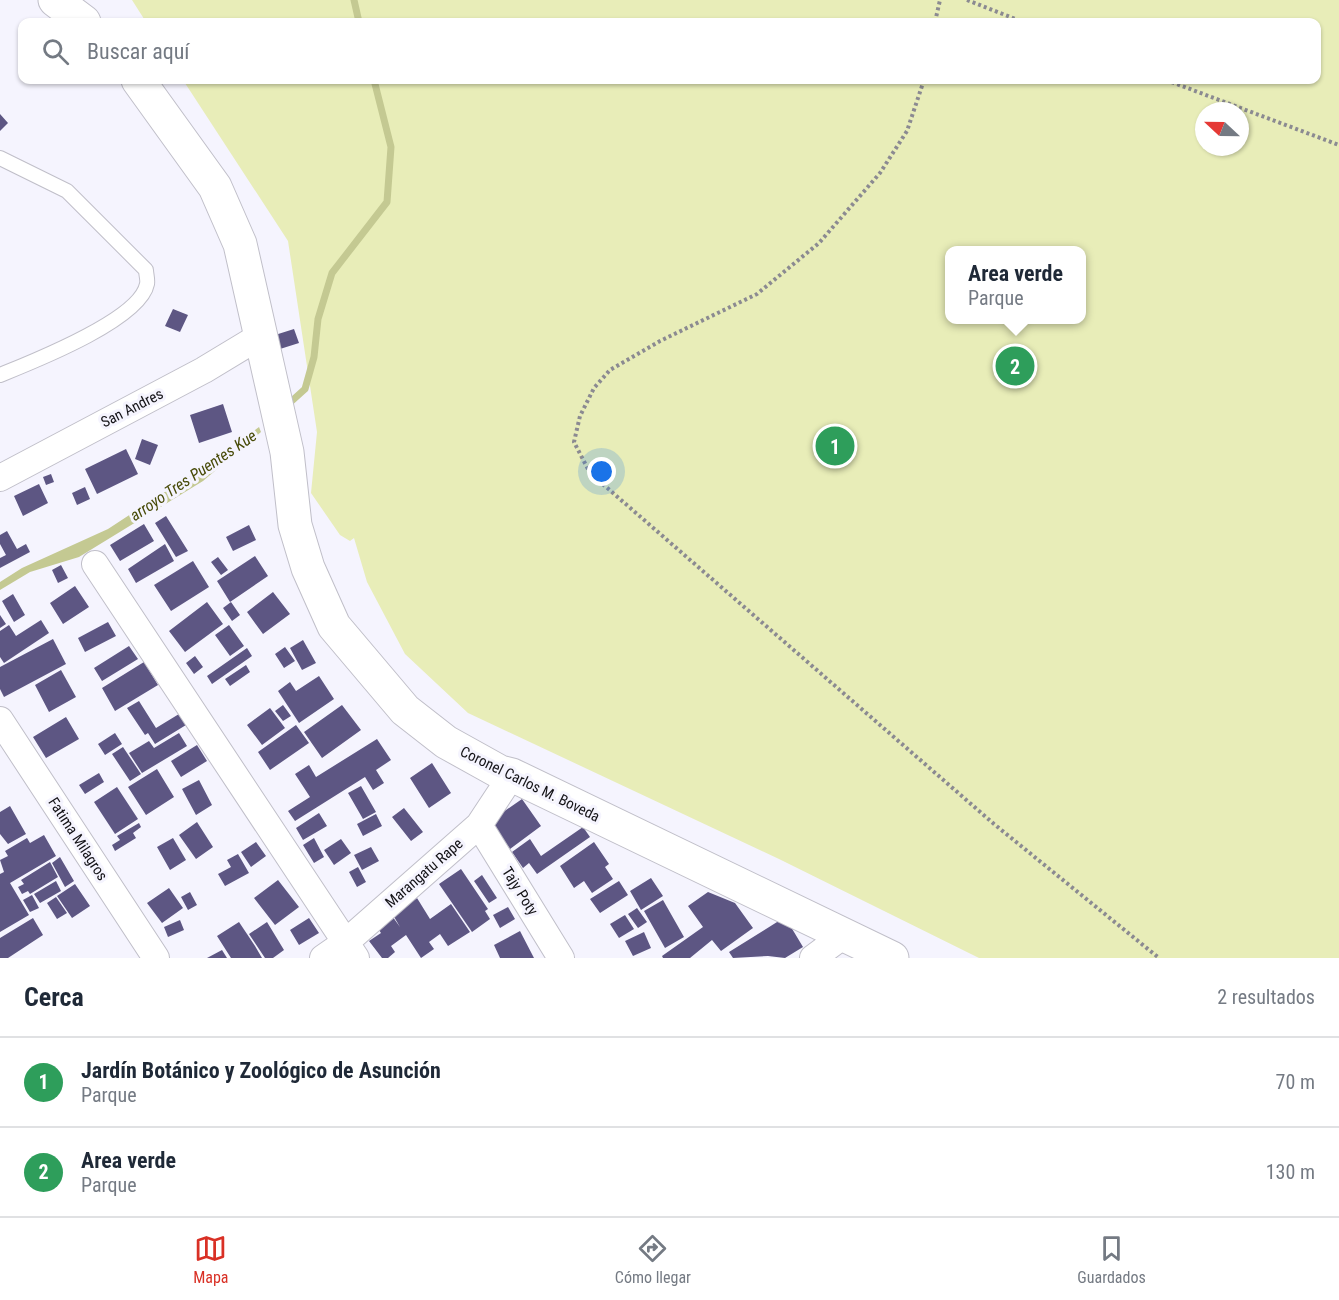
<!DOCTYPE html>
<html lang="es">
<head>
<meta charset="utf-8">
<style>
  :root { --surface:#fff; --page:#f2f2f3; --text:#1f2937; --muted:#747a83; --line:#e0e1e3; --accent:#d93025 }
  body { margin:0; font-family:"Roboto Condensed",sans-serif; background:var(--page); color:var(--text) }
  .compass { position:absolute; left:1195px; top:102px; width:54px; height:54px; border-radius:50%; background:var(--surface); box-shadow:0 2px 4px #0004; rotate:292deg }
  .you { position:absolute; left:602px; top:472px; width:21px; height:21px; margin:-15px; border:4px solid #fff; border-radius:50%; background:#1a73e8; box-shadow:0 0 0 9px #1a73e833 }
  .badge { display:grid; place-items:center; width:39px; height:39px; border-radius:50%; background:var(--accent); color:#fff; font-size:20px; font-weight:700 }
  .pin { position:absolute; translate:-50% -50%; border:3px solid #fff; box-shadow:0 2px 6px #0006 }
  .popup { position:absolute; left:945px; top:246px; width:141px; height:78px; box-sizing:border-box; display:grid; place-content:center; border-radius:12px; background:var(--surface); filter:drop-shadow(0 2px 4px #0005); font-size:20px; white-space:nowrap; color:var(--muted) }
  .popup b { font-size:22px; color:var(--text) }
  .popup::after { content:''; position:absolute; left:50%; top:100%; margin-left:-12px; border:12px solid transparent; border-top-color:var(--surface) }
  .list { margin:0; padding:0; list-style:none }
  h2 { display:flex; justify-content:space-between; align-items:center; height:78px; margin:0; padding:0 24px; font-size:26px }
  h2 small { font-size:20px; font-weight:400; color:var(--muted) }
  .list li { display:grid; grid-template-columns:39px 1fr auto; gap:18px; align-items:center; box-sizing:border-box; height:90px; padding:0 24px; border-top:2px solid var(--line) }
  .list b { display:block; font-size:22px; white-space:nowrap }
  .list p { margin:0; font-size:20px; white-space:nowrap; color:var(--muted) }
  .list em { font-size:20px; font-style:normal; color:var(--muted) }
  .icon { flex:none; width:33px; height:33px; fill:none; stroke:currentColor; stroke-width:2; stroke-linecap:round; stroke-linejoin:round }
  .map { position:relative; flex:none; width:1339px; height:958px; overflow:hidden }
  .search { position:absolute; background:var(--surface); box-shadow:0 2px 4px #0004; left:18px; right:18px; top:18px; height:66px; display:flex; align-items:center; gap:15px; box-sizing:border-box; padding:0 21px; border-radius:12px; color:var(--muted); font-size:22px }
  .sheet { height:258px; background:var(--surface) }
  nav { display:flex; justify-content:space-around; align-items:center; box-sizing:border-box; height:84px; border-top:2px solid var(--line); background:var(--surface); font-size:16px; color:var(--muted) }
  nav a { display:grid; justify-items:center; gap:3px }
  nav .on { color:var(--accent) }
  .map>svg:first-child { display:block }
  .green { fill:#e8edb8; fill-rule:evenodd }
  .water { fill:#c4c992 }
  .lines { fill:none; stroke-linecap:round; stroke-linejoin:round }
  .stream { stroke:#c4c992; stroke-width:7 }
  .building { fill:#5d5683 }
  .service-casing { stroke:#c0bfc9; stroke-width:16 }
  .minor-casing { stroke:#c0bfc9; stroke-width:28 }
  .tertiary-casing { stroke:#c0bfc9; stroke-width:35 }
  .path { stroke:#8b8a91; stroke-width:4; stroke-dasharray:3 3; stroke-linecap:butt }
  .service { stroke:#fff; stroke-width:14 }
  .minor { stroke:#fff; stroke-width:26 }
  .tertiary { stroke:#fff; stroke-width:33 }
  .labels { text-anchor:middle; stroke-width:6; stroke-linejoin:round; paint-order:stroke }
  .street-label { font-size:15px; fill:#131216; stroke:#f5f4fe }
  .water-label { font-size:16px; font-style:italic; fill:#474a07; stroke:#f5f4fe }
</style>
</head>
<body>
<div class="map">
<svg width="1339" height="958" viewBox="0 0 1339 958">
  <rect width="100%" height="100%" fill="#f5f4fe"/>
  <!-- green -->
  <path class="green" d="M132 0H1339V958H979L779 859 468 713 405 654 367 582 354 538 350 541 340 535 311 493 317 432 288 241 183 80H1316V22H146ZM1204 111H1240V147H1204ZM949 250H1081V320H949Z"/>
  <!-- water -->
  <path class="water" d="M259 427 261 432 203 481 79 557 30 572 0 590V582L22 568 108 529 233 447Z"/>
  <g class="lines">
    <!-- stream -->
    <path class="stream" d="M354 0 359 22
      M285 407 305 389 314 357 318 319 332 273 387 202 391 147 374 80"/>
  </g>
  <!-- building -->
  <path class="building" d="M0 114 8 123 0 131Z
    M173 309 188 315 180 332 165 326Z
    M294 329 299 343 280 349 275 335Z
    M223 404 232 432 199 443 190 415Z
    M142 439 158 445 150 465 135 459Z
    M126 449 138 474 97 494 85 469Z
    M51 474 54 482 46 485 43 477Z
    M39 484 48 503 23 516 14 496Z
    M85 487 90 499 77 505 72 493Z
    M166 516 188 551 176 557 155 523Z
    M144 524 154 541 120 561 110 545Z
    M249 525 256 540 233 551 226 537Z
    M7 531 17 549 26 544 30 552 0 568V558L6 555 0 544V535Z
    M165 544 174 561 136 583 128 569Z
    M255 556 268 576 230 602 217 581Z
    M218 557 228 570 221 575 211 562Z
    M193 561 209 587 171 611 154 585Z
    M61 565 68 578 58 583 52 570Z
    M75 586 89 607 63 624 50 603Z
    M273 592 290 614 263 634 247 612Z
    M13 594 25 615 14 622 2 601Z
    M207 602 223 624 185 652 169 631Z
    M231 602 240 615 232 621 223 608Z
    M0 615 6 624 0 628Z
    M41 620 49 633 4 663 0 657V631L9 625 16 636Z
    M108 622 116 636 85 652 78 638Z
    M229 625 244 646 230 656 215 635Z
    M53 639 66 664 4 697 0 689V667Z
    M303 640 316 663 302 670 290 648Z
    M129 646 138 659 102 681 94 668Z
    M285 647 295 661 284 668 275 654Z
    M247 648 252 656 212 684 207 676Z
    M195 656 203 667 194 674 186 663Z
    M144 662 158 685 115 711 102 688Z
    M246 665 250 672 230 686 225 679Z
    M61 670 76 697 49 712 35 685Z
    M319 676 334 699 299 723 278 691 290 682 296 691Z
    M139 701 156 728 179 714 186 725 155 744 148 733 145 735 127 708Z
    M283 705 291 716 283 721 275 711Z
    M342 705 361 730 322 758 304 732Z
    M270 708 285 728 262 745 247 725Z
    M66 717 79 739 46 758 33 737Z
    M296 725 309 743 270 770 258 752Z
    M115 733 122 744 105 755 98 744Z
    M179 733 187 746 142 773 129 753 149 741 154 748Z
    M377 739 391 760 376 770 384 783 373 790 365 777 295 821 288 811 310 797 295 774 309 765 316 777Z
    M197 745 207 761 181 777 171 761Z
    M123 747 141 774 130 781 112 754Z
    M432 763 451 793 429 808 410 778Z
    M157 769 174 797 146 815 128 787Z
    M99 773 104 782 85 794 79 785Z
    M199 780 212 805 196 815 182 789Z
    M361 786 376 812 363 819 348 793Z
    M117 787 138 819 115 834 94 802Z
    M522 799 541 826 510 849 490 821Z
    M10 806 26 834 8 844 0 834V812Z
    M404 808 423 832 411 841 392 817Z
    M319 813 327 826 303 840 296 828Z
    M376 814 382 826 363 836 357 824Z
    M197 822 213 847 196 859 179 835Z
    M139 823 141 827 133 833 136 838 115 851 112 845 120 840 117 836Z
    M583 827 590 837 537 874 529 863 523 868 512 852 530 839 541 856Z
    M44 835 56 856 10 883 29 915 0 932V874L4 872 0 860 8 856 5 851 27 838 30 843Z
    M173 838 186 860 170 870 157 847Z
    M314 838 324 857 314 863 303 845Z
    M341 839 351 853 334 865 324 850Z
    M256 842 266 856 251 867 241 852Z
    M594 842 609 864 605 867 613 879 592 893 584 881 574 888 560 866Z
    M371 847 379 861 362 870 354 855Z
    M238 854 249 873 225 886 218 874 231 867 227 860Z
    M60 857 74 881 65 887 52 863Z
    M50 862 58 877 30 894 28 891 22 894 18 887 24 884 21 880Z
    M358 867 366 882 357 887 349 872Z
    M461 869 488 909 485 911 490 919 472 932 439 884Z
    M482 875 497 898 489 903 474 881Z
    M651 878 663 896 641 910 630 891Z
    M278 880 299 907 275 925 254 898Z
    M56 881 61 891 40 903 34 894Z
    M619 881 628 895 600 913 590 899Z
    M75 884 90 906 72 918 57 896Z
    M169 888 183 908 162 923 147 903Z
    M190 892 197 905 188 910 181 897Z
    M708 892 735 903 753 928 721 951 712 940 690 958H663L662 956 703 927 688 906Z
    M32 895 39 908 30 912 23 900Z
    M56 897 67 913 57 919 47 903Z
    M417 898 430 919 451 904 470 932 448 946 440 934 429 942 434 949 421 958 406 935 391 946 395 952 388 958H382L369 941 381 933 375 924 390 913 400 927 393 915Z
    M663 900 684 937 665 948 644 911Z
    M508 907 515 919 500 928 493 915Z
    M637 908 647 922 638 928 628 914Z
    M625 915 634 929 619 938 610 924Z
    M785 917 803 947 785 958 768 956 733 958 729 952Z
    M33 918 43 935 8 958H0V938Z
    M309 918 319 933 299 945 290 930Z
    M180 920 184 930 168 937 164 927Z
    M239 922 255 946 262 958H231L217 936Z
    M267 922 284 950 273 958H265L249 934Z
    M520 931 534 958H500L494 945Z
    M644 932 651 948 633 956 625 941Z
    M222 950 227 958H207Z"/>
  <g class="lines">
    <defs>
      <path id="service" d="M0 158 67 191 146 270C146 274 148 280 147 284 140 320 32 362 0 375"/>
      <path id="minor" d="M0 478 204 370 262 335
        M95 564 356 958
        M0 720 156 958
        M479 825 561 958
        M323 958 346 942 479 825 512 775
        M813 958 844 935"/>
      <path id="tertiary" d="M55 0 84 22
        M138 80 215 187 240 244 287 452 295 525 308 568 334 626 405 710 446 742 500 772 512 775 892 958"/>
    </defs>
    <!-- service casing -->
    <use href="#service" class="service-casing"/>
    <!-- minor casing -->
    <use href="#minor" class="minor-casing"/>
    <!-- tertiary casing -->
    <use href="#tertiary" class="tertiary-casing"/>
    <!-- path -->
    <path class="path" d="M967 0 1023 22
      M935 22 940 0
      M924 80 907 131 880 173 819 243 757 294 660 341 610 370 594 388 580 416 574 442 590 473 994 824 1159 958
      M1166 80 1339 145"/>
    <!-- service -->
    <use href="#service" class="service"/>
    <!-- minor -->
    <use href="#minor" class="minor"/>
    <!-- tertiary -->
    <use href="#tertiary" class="tertiary"/>
  </g>
  <g class="labels">
    <!-- street labels -->
    <g class="street-label">
      <text transform="translate(132 408) rotate(-27)" y="5">San Andres</text>
      <text transform="translate(530 784) rotate(26)" y="5">Coronel Carlos M. Boveda</text>
      <text transform="translate(78 839) rotate(57)" y="5">Fatima Milagros</text>
      <text transform="translate(424 873) rotate(-41)" y="5">Marangatu Rape</text>
      <text transform="translate(520 891) rotate(58)" y="5">Tajy Poty</text>
    </g>
    <!-- water labels -->
    <g class="water-label">
      <text transform="translate(193 475) rotate(-34)" y="6">arroyo Tres Puentes Kue</text>
    </g>
  </g>
</svg>
<svg class="compass" viewBox="-18 -18 36 36"><path d="M0-13l5 13h-10z" fill="#e53935"/><path d="M0 13l5-13h-10z" fill="#747a83"/></svg>
<div class="you"></div>
<div class="pin badge" style="left:835px;top:446px;background:#2e9e5b">1</div>
<div class="pin badge" style="left:1015px;top:366px;background:#2e9e5b">2</div>
<div class="popup"><b>Area verde</b>Parque</div>
<div class="search"><svg class="icon" aria-label="search" viewBox="0 0 24 24"><circle cx="10" cy="10" r="6"/><path d="M15 15l6 6"/></svg>Buscar aquí</div>
</div>
<section class="sheet">
<h2>Cerca<small>2 resultados</small></h2>
<ul class="list">
<li><span class="badge" style="background:#2e9e5b">1</span><div><b>Jardín Botánico y Zoológico de Asunción</b><p>Parque</p></div><em>70 m</em></li>
<li><span class="badge" style="background:#2e9e5b">2</span><div><b>Area verde</b><p>Parque</p></div><em>130 m</em></li>
</ul>
</section>
<nav>
<a class="on"><svg class="icon" aria-label="map" viewBox="0 0 24 24"><path d="M3 6l6-2 6 2 6-2v14l-6 2-6-2-6 2zM9 4v14M15 6v14"/></svg>Mapa</a>
<a><svg class="icon" aria-label="directions" viewBox="0 0 24 24"><path d="M12 3l9 9-9 9-9-9zM9 14v-3h6M13 9l2 2-2 2"/></svg>Cómo llegar</a>
<a><svg class="icon" aria-label="saved" viewBox="0 0 24 24"><path d="M7 4h10v16l-5-4-5 4z"/></svg>Guardados</a>
</nav>
</body>
</html>
